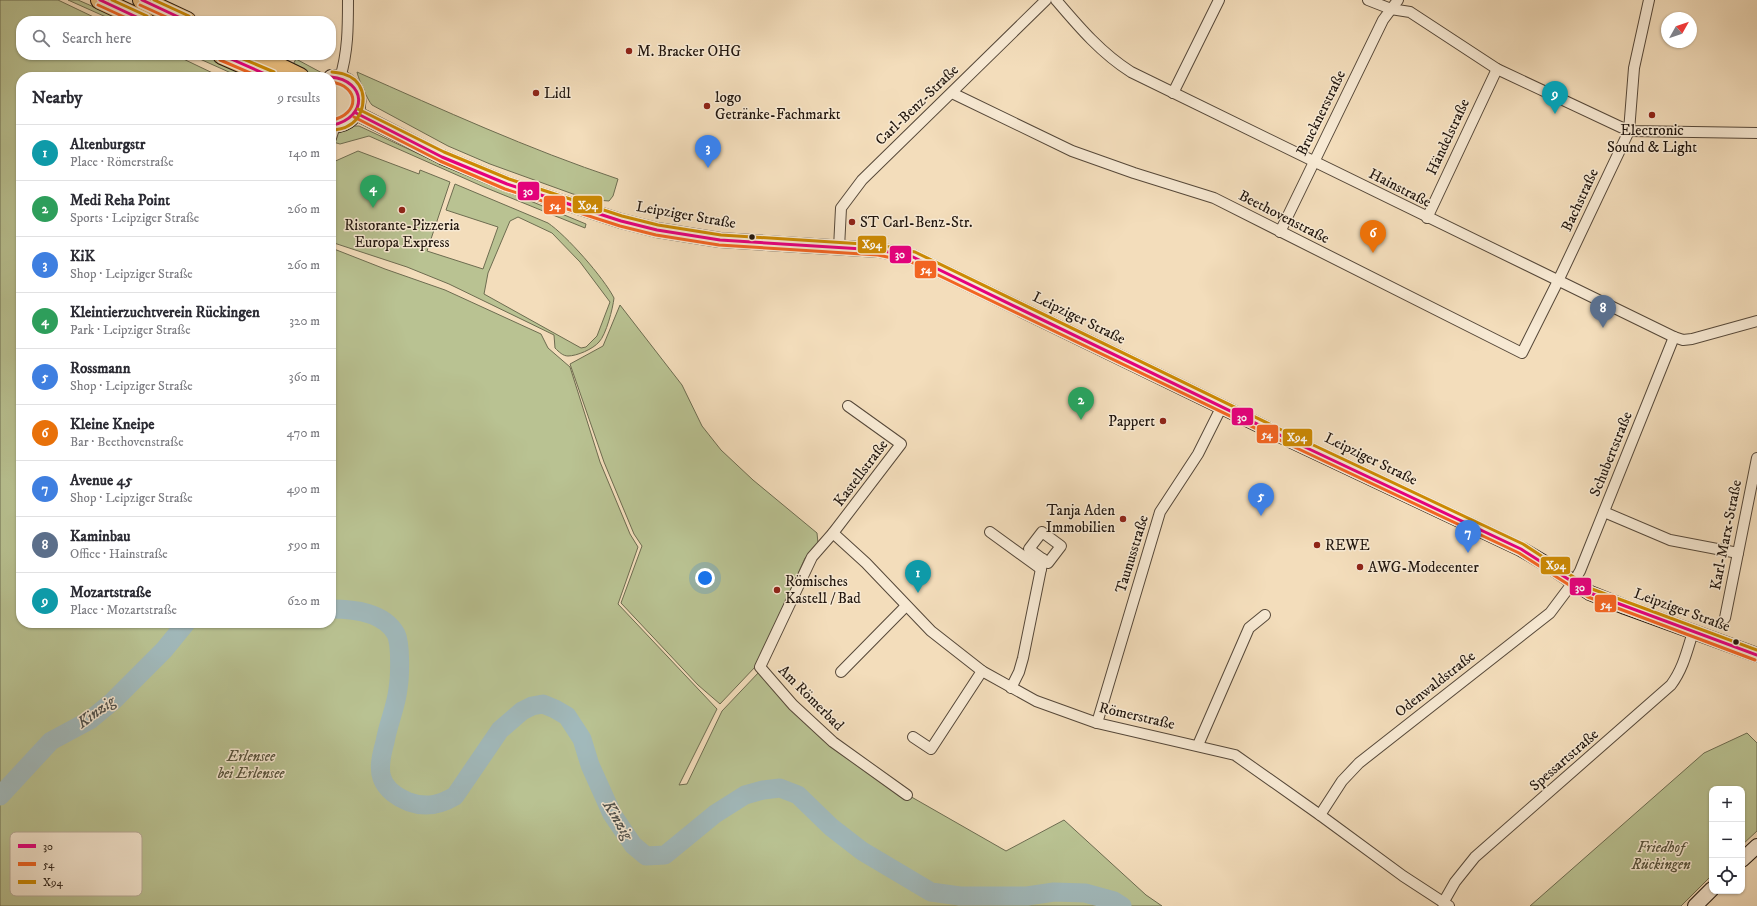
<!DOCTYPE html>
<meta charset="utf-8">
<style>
:root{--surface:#fff;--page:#f2f2f3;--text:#2b2b33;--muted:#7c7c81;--line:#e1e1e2;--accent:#8f2418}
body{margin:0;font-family:"IM FELL DW Pica",serif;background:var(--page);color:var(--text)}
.controls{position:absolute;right:12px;bottom:12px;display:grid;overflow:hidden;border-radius:8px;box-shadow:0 1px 3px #0004}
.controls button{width:36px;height:36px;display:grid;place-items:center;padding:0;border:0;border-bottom:1px solid var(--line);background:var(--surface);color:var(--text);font:20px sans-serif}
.compass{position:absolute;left:1661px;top:12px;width:36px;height:36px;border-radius:50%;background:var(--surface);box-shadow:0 1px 3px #0004;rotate:50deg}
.you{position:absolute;left:705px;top:578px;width:14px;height:14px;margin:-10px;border:3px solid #fff;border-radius:50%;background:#1a73e8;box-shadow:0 0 0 6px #1a73e833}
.badge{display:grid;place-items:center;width:26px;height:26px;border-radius:50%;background:var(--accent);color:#fff;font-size:13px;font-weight:700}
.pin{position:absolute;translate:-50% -33px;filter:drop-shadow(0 1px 2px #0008)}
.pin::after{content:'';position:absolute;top:21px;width:14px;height:12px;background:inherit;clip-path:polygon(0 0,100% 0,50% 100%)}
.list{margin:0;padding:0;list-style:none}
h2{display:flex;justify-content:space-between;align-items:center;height:52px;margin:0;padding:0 16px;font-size:17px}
h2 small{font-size:13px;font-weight:400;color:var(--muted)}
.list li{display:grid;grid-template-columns:26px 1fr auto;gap:12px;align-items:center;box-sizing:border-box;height:56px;padding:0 16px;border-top:1px solid var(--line)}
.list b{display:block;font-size:15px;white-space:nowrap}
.list p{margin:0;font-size:13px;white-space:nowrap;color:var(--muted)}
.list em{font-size:13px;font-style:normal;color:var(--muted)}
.icon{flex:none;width:22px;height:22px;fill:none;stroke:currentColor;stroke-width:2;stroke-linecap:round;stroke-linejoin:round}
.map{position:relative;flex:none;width:1757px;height:906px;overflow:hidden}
.search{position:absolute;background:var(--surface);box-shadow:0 1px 3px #0004;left:16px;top:16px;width:320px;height:44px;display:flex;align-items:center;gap:10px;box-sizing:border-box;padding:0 14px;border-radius:16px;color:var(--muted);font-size:15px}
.panel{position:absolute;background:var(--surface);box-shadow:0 1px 3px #0004;left:16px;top:72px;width:320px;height:556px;border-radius:16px}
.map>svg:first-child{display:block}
.green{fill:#b9c292;stroke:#6d6c50;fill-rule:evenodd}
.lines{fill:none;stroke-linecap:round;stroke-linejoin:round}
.river{stroke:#a1b9bb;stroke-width:19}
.street-casing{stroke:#564839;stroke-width:12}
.secondary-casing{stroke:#21160e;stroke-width:16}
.highway-casing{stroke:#21160e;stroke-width:20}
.street{stroke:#f7e9d3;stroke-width:10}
.secondary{stroke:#f7e9d3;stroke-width:14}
.highway{stroke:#eabe7e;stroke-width:18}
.bus-1-casing{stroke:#f7e9d3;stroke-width:6}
.bus-2-casing{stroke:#f7e9d3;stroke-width:6}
.bus-3-casing{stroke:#f7e9d3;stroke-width:6}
.bus-1{stroke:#e5007d;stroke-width:3}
.bus-2{stroke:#f26522;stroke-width:3}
.bus-3{stroke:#cc8903;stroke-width:3}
.poi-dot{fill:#8f2418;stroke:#f7e9d3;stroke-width:1.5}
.bus-dot{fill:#21160e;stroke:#f7e9d3;stroke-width:1.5}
.labels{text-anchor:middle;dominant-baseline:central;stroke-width:3;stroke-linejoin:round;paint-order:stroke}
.poi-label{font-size:15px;fill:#21160e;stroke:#f7e9d3;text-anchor:start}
.street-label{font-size:15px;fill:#21160e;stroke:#f7e9d3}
.park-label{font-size:15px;font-style:italic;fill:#56523c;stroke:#f7e9d3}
.water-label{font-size:16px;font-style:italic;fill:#4e4f4b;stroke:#f7e9d3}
.key{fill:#f7e9d3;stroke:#b7aa98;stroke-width:1}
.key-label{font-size:11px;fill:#21160e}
.line-badge{stroke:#f7e9d3;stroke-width:1.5}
.badge-label{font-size:11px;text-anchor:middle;font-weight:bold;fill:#fff}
</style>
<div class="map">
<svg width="1757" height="906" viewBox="0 0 1757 906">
<rect width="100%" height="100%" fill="#f3ddbb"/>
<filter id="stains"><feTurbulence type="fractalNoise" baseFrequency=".005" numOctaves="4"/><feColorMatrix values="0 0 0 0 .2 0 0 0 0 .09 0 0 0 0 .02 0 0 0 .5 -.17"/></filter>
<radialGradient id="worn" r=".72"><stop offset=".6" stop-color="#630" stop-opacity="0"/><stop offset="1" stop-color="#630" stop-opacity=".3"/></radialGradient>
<!-- green -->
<g class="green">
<polygon points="0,0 58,0 102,21 21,21 21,55 175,55 221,77 21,77 21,623 331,623 331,251 334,249 385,269 445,290 541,334 548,348 570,367 600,462 630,534 638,547 618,604 717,709 679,785 687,784 722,711 760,671 866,771 1006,851 1064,820 1146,895 1162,906 0,906"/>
<polygon points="68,0 78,0 126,21 115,21"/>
<polygon points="191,55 203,55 253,77 240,77"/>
<polygon points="296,59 324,74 320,77 308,77 291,68"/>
<path d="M357,72C443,110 528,149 618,179L613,196L609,201L596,200L573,194L490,164L448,146L372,105C368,101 358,78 357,72Z"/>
<path d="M352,126H359L436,162L586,224L585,228L484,187L369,136L340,144L333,142C336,132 343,130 352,126Z"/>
<path d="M358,151L419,174L420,170L450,182L427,251L483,269L498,227L446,210L455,184L548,223C566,235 604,278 614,298C613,308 606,335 599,342C593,349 577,356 568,356C563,356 559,352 555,348L554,335L449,284L407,267L331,242V163ZM518,217L552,233L580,262L610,302L597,336L586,347L581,348L484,294L488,273L510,221Z"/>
<polygon points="620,305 682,385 702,426 721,450 753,480 817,533 818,543 805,558 756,666 720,704 698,685 621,603 642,546 634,534 604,462 570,364 603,346"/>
<polygon points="1747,733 1757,743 1757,831 1742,845 1742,789 1712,789 1712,875 1681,906 1530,906 1704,753"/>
</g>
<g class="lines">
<!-- river -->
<g class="river">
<path d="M331,609C354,609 384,612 396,634C401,644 400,677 398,689C396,707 388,724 385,742C382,753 378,767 382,778C386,790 399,798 409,802C426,808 440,805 455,796L500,730L522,711L532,706L543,704L555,709L567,716L582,739L590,765L612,814L633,845L646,856L665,855L715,814L745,795L763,790L780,788L798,795L831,827L862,851L931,892L960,896H1027L1054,892L1085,893L1114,901L1122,906"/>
<polyline points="0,796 51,741 90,720 113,701 164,650 186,623"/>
</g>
<!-- street casing -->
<g class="street-casing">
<g id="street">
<path d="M1056,0C1079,27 1101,53 1131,72L1674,337L1683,340L1692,339L1757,321"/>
<polyline points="1368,0 1391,9 1410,12 1497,69 1629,131 1757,133"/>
<path d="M340,78C348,52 348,27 348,0"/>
<polyline points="952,93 1072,151 1134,173 1214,198 1522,353 1558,281 1629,131 1634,68 1649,0"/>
<polyline points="1173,93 1219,0"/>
<polyline points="331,138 335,125"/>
<polyline points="1427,218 1497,69"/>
<polyline points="1280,232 1383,20 1398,0"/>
<polyline points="839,248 841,208 862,180 1046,0"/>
<polyline points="848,406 901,444 833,533 812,557 760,667 793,705 833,742 907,795"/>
<polyline points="1604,512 1670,540 1738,553"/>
<polyline points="990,532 1041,569"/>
<polygon points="1042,532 1061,546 1048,563 1029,549"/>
<polyline points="833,533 866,563 931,631 982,671 1036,701 1097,723 1235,755 1320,815 1403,876 1449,906"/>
<polyline points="1725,618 1757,458"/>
<polyline points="841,672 906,606"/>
<polyline points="1011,688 1019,672 1023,658 1043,559"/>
<polyline points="1097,723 1160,512 1198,454 1222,406"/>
<polyline points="913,737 931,749 982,671"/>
<polyline points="1198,745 1249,628 1265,615"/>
<polyline points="1320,815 1342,781 1359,763 1550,613 1574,581 1580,571 1674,337"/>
<path d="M1443,903L1455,882L1475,857L1671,685C1683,669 1687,651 1693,632"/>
</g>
</g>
<!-- secondary casing -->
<g class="secondary-casing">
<g id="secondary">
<path d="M331,77C368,75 367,128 331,125"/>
<polyline points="356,113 442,157 507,184 621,221 657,230 720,240 879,250 913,257 1290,440 1521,549 1548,565 1590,593 1625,607 1757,655"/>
<polyline points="1742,860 1757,846"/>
<polyline points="1695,906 1712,889"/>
</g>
</g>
<!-- highway casing -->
<g class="highway-casing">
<g id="highway">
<polyline points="100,0 145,21"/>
<polyline points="142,0 187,21"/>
<polyline points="222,55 272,77"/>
<polyline points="255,55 300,77"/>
</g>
</g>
<!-- street -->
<use href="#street" class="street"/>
<!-- secondary -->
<use href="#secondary" class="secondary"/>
<!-- highway -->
<use href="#highway" class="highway"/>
<!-- bus-1 casing -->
<g class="bus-1-casing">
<g id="bus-1">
<polyline points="100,0 145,21"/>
<polyline points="142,0 187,21"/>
<polyline points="222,55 272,77"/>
<path d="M331,77C367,81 368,117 333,125"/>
<polyline points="356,113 442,157 507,184 621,221 657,230 720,240 879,250 913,257 1290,440 1521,549 1590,593 1757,655"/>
</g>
</g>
<!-- bus-2 casing -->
<g class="bus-2-casing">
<g id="bus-2">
<polyline points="98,5 133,21"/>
<polyline points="140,5 175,21"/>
<polyline points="220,60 260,77"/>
<path d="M331,82C360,86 360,114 332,120"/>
<polyline points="354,117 440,161 505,189 620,226 656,235 719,245 878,255 911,262 1288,444 1519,553 1588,597 1755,660"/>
</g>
</g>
<!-- bus-3 casing -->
<g class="bus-3-casing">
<g id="bus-3">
<polyline points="112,0 147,16"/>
<polyline points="154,0 189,16"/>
<polyline points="234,55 274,72"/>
<path d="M332,72C340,73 348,74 355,80C369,94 364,119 346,127C343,129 338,129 334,130"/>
<polyline points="358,109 444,152 509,179 622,216 658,225 721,235 879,245 915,252 1292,435 1523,544 1592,589 1757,650"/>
</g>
</g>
<!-- bus-1 -->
<use href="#bus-1" class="bus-1"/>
<!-- bus-2 -->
<use href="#bus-2" class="bus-2"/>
<!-- bus-3 -->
<use href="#bus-3" class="bus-3"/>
</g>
<!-- markers -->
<g class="poi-dot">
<circle cx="629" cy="51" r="4"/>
<circle cx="536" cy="93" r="4"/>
<circle cx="707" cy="106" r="4"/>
<circle cx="1652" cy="115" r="4"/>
<circle cx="402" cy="210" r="4"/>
<circle cx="852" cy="222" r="4"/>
<circle cx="1163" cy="421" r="4"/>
<circle cx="1123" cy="519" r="4"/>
<circle cx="1317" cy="545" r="4"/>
<circle cx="1360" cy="567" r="4"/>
<circle cx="777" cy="590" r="4"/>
</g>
<g class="bus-dot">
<circle cx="752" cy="237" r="3.5"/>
<circle cx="1736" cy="642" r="3.5"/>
</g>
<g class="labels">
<!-- poi labels -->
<g class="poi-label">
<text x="637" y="51">M. Bracker OHG</text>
<text x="544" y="93">Lidl</text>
<text x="715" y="97">logo<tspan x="715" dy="17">Getränke-Fachmarkt</tspan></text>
<text x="1652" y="130" text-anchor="middle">Electronic<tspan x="1652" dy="17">Sound &amp; Light</tspan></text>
<text x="860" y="222">ST Carl-Benz-Str.</text>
<text x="402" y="225" text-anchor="middle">Ristorante-Pizzeria<tspan x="402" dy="17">Europa Express</tspan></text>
<text x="1155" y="421" text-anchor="end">Pappert</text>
<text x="1115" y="510" text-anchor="end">Tanja Aden<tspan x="1115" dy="17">Immobilien</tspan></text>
<text x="1325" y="545">REWE</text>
<text x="1368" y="567">AWG-Modecenter</text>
<text x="785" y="581">Römisches<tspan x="785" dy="17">Kastell / Bad</tspan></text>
</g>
<!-- street labels -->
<g class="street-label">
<text transform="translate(917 105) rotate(-44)">Carl-Benz-Straße</text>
<text transform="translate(1321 113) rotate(-64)">Brucknerstraße</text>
<text transform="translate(1448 137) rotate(-65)">Händelstraße</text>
<text transform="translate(1400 188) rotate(27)">Hainstraße</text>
<text transform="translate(1580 200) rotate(-65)">Bachstraße</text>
<text transform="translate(686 215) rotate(10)">Leipziger Straße</text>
<text transform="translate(1284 217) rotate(27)">Beethovenstraße</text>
<text transform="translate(1079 318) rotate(26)">Leipziger Straße</text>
<text transform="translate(1611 454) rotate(-68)">Schubertstraße</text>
<text transform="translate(1371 459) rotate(26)">Leipziger Straße</text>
<text transform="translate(861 473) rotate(-53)">Kastellstraße</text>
<text transform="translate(1726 535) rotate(-79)">Karl-Marx-Straße</text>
<text transform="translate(1132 554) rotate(-73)">Taunusstraße</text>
<text transform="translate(1682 610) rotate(20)">Leipziger Straße</text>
<text transform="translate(1435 684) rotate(-38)">Odenwaldstraße</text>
<text transform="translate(811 698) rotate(45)">Am Römerbad</text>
<text transform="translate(1137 716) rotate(13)">Römerstraße</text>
<text transform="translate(1564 760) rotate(-41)">Spessartstraße</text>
</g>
<!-- park labels -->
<g class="park-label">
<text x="251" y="756">Erlensee<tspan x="251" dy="17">bei Erlensee</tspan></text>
<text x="1661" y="847">Friedhof<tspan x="1661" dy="17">Rückingen</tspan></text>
</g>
<!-- water labels -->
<g class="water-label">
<text transform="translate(96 712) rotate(-36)">Kinzig</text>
<text transform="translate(618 820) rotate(59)">Kinzig</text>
</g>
</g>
<!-- legend -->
<rect x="10" y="832" width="132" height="64" rx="6" class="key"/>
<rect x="18" y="844" width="18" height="4" fill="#e5007d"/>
<rect x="18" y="862" width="18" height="4" fill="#f26522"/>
<rect x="18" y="880" width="18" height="4" fill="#cc8903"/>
<g class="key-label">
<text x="43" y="850">30</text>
<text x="43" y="868">54</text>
<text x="43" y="886">X94</text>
</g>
<g class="line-badge">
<rect x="517" y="181" width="23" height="20" rx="4" fill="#e5007d"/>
<rect x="572" y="195" width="31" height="19" rx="4" fill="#cc8903"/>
<rect x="543" y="195" width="23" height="20" rx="4" fill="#f26522"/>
<rect x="857" y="235" width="30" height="19" rx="4" fill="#cc8903"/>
<rect x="889" y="245" width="23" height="19" rx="4" fill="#e5007d"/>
<rect x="914" y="260" width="23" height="19" rx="4" fill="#f26522"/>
<rect x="1231" y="407" width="23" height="19" rx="4" fill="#e5007d"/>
<rect x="1256" y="424" width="23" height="20" rx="4" fill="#f26522"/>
<rect x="1282" y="428" width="31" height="19" rx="4" fill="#cc8903"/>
<rect x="1540" y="556" width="31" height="19" rx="4" fill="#cc8903"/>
<rect x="1569" y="577" width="23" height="19" rx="4" fill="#e5007d"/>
<rect x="1594" y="594" width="23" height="19" rx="4" fill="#f26522"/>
</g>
<g class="badge-label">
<text x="528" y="195">30</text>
<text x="588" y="209">X94</text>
<text x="555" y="209">54</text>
<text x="872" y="248">X94</text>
<text x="900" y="258">30</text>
<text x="926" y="273">54</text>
<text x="1242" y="421">30</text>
<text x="1267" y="438">54</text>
<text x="1297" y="441">X94</text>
<text x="1556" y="569">X94</text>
<text x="1580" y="591">30</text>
<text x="1606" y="608">54</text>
</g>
<rect width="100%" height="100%" filter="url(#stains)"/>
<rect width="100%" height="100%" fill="url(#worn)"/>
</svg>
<div class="controls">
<button>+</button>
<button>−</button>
<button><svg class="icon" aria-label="locate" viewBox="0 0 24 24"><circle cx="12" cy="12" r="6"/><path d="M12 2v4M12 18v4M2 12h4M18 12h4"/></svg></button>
</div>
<svg class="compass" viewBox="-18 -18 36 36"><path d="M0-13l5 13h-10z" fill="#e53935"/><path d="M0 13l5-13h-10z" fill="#7c7c81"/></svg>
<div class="you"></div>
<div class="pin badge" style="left:918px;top:593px;background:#0f9aa8">1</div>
<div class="pin badge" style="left:1081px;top:420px;background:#2e9e5b">2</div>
<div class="pin badge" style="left:708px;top:168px;background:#3f7fe0">3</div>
<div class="pin badge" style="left:373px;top:208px;background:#2e9e5b">4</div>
<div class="pin badge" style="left:1261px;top:516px;background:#3f7fe0">5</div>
<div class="pin badge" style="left:1373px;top:253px;background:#e8710a">6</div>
<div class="pin badge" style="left:1468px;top:553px;background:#3f7fe0">7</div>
<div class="pin badge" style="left:1603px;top:328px;background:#5c6f8a">8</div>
<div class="pin badge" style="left:1555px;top:114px;background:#0f9aa8">9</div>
<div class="search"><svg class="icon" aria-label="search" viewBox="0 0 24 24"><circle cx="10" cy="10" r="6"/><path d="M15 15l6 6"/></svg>Search here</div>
<section class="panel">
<h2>Nearby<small>9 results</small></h2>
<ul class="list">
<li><span class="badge" style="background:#0f9aa8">1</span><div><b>Altenburgstr</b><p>Place · Römerstraße</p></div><em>140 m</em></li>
<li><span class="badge" style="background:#2e9e5b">2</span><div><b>Medi Reha Point</b><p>Sports · Leipziger Straße</p></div><em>260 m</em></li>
<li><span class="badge" style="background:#3f7fe0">3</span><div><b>KiK</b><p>Shop · Leipziger Straße</p></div><em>260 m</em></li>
<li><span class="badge" style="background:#2e9e5b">4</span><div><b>Kleintierzuchtverein Rückingen</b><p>Park · Leipziger Straße</p></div><em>320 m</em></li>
<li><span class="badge" style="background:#3f7fe0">5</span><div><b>Rossmann</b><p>Shop · Leipziger Straße</p></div><em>360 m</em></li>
<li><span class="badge" style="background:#e8710a">6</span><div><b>Kleine Kneipe</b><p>Bar · Beethovenstraße</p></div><em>470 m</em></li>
<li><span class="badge" style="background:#3f7fe0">7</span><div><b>Avenue 45</b><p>Shop · Leipziger Straße</p></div><em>490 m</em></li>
<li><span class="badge" style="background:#5c6f8a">8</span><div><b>Kaminbau</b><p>Office · Hainstraße</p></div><em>590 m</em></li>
<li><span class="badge" style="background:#0f9aa8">9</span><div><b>Mozartstraße</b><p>Place · Mozartstraße</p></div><em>620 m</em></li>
</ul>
</section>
</div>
